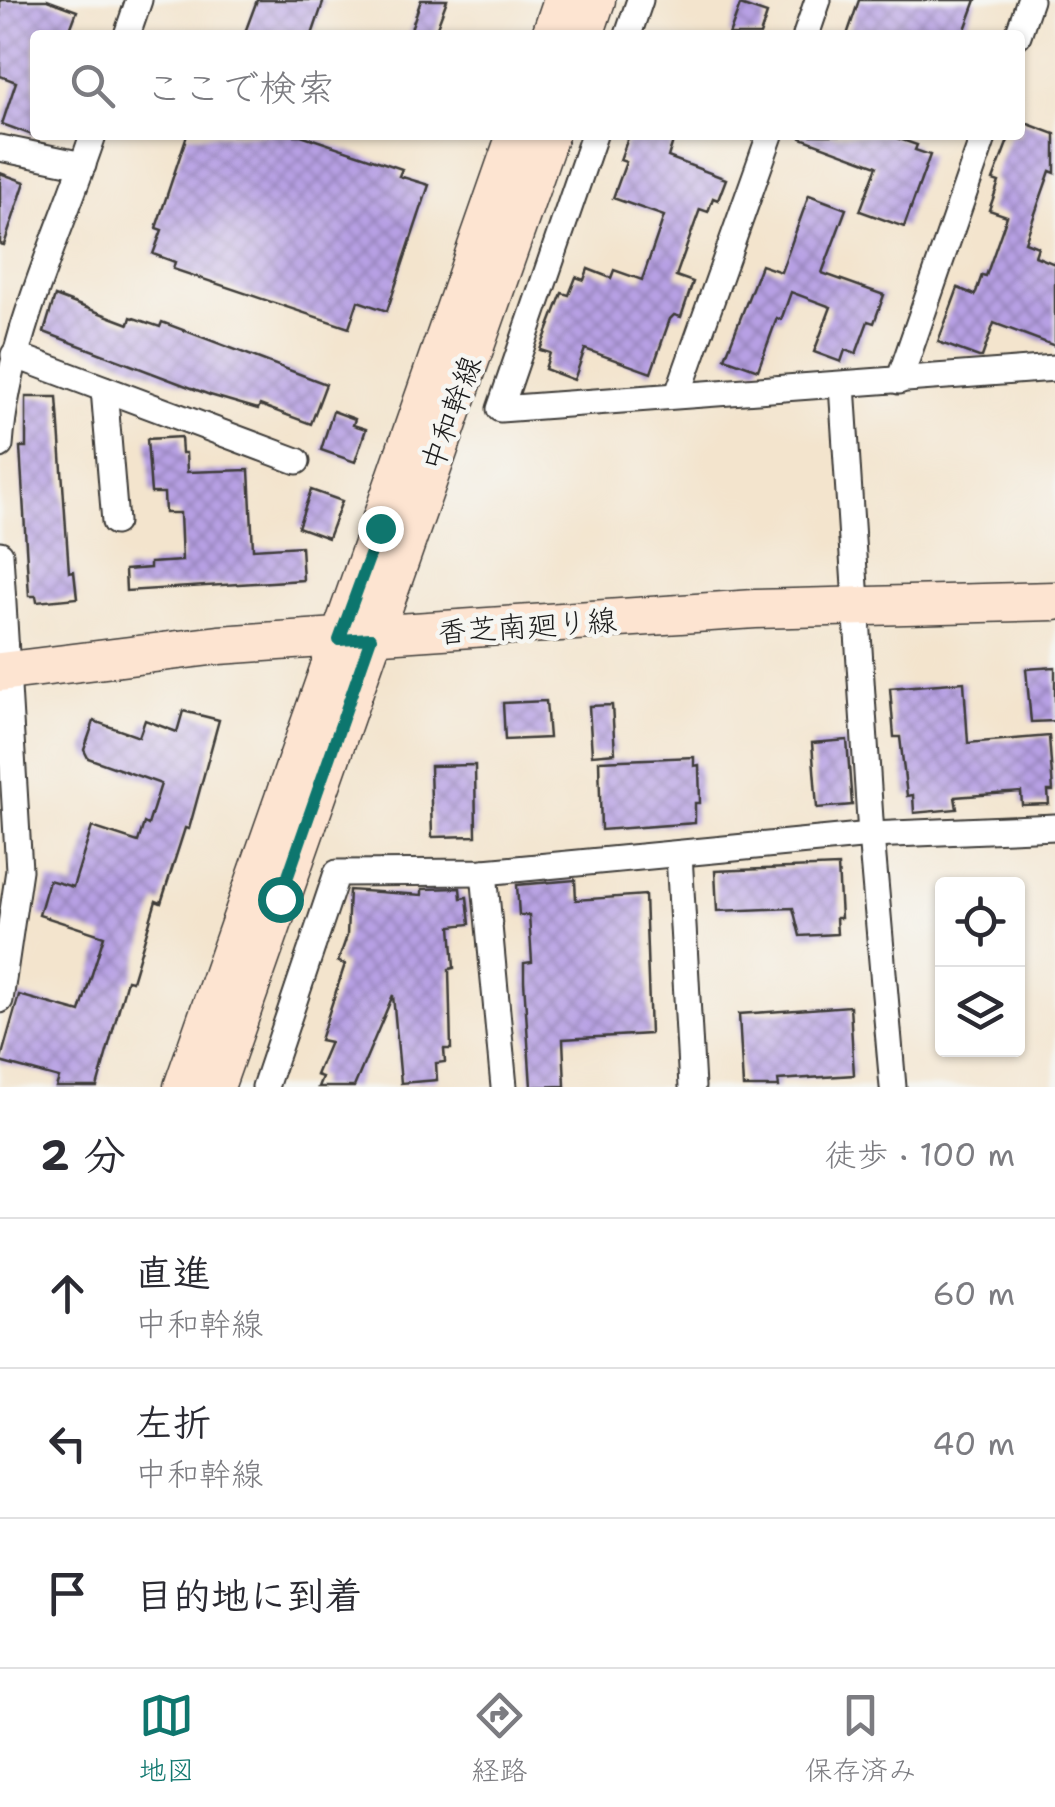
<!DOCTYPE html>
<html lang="ja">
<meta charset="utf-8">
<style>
:root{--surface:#fff;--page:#f2f2f3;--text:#2b2b33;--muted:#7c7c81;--line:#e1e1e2;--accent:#0f766e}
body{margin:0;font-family:"Shantell Sans","Klee One",sans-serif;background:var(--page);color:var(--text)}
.controls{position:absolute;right:30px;bottom:30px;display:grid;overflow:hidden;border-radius:10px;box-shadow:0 2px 8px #0004}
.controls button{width:90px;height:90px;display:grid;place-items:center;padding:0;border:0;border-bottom:2px solid var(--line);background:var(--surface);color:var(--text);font:50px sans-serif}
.stop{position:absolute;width:30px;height:30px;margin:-22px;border:8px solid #0f766e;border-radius:50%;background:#fff}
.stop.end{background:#0f766e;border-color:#fff;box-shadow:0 2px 10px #0008}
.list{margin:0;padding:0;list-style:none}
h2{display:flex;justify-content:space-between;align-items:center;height:130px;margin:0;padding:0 40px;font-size:42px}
h2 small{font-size:32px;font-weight:400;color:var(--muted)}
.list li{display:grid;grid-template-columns:65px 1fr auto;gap:30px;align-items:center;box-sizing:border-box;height:150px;padding:0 40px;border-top:2px solid var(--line)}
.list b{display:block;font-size:38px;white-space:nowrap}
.list p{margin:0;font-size:32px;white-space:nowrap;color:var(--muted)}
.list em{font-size:32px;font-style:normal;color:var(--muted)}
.icon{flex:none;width:55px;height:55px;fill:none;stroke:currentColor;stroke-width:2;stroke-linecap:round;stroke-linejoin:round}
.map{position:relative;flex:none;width:1055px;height:1087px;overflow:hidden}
.search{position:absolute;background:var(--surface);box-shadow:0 2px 8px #0004;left:30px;right:30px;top:30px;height:110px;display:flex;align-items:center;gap:25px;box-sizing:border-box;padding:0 35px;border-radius:10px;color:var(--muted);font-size:38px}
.sheet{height:580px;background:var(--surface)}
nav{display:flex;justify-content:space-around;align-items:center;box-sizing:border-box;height:140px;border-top:2px solid var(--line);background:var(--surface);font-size:28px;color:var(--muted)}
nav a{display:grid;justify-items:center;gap:5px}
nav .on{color:var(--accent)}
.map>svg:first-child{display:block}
.building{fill:url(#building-cross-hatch)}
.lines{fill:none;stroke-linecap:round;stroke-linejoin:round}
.street-casing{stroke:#3c3a37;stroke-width:29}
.secondary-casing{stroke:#3c3a37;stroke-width:41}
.street{stroke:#fff;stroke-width:25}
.secondary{stroke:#fde4d1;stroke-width:38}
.route{stroke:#0f766e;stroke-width:12}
.labels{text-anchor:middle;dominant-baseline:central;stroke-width:9;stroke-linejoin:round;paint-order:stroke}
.street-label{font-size:30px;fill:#1c1c1c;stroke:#f6f6f2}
</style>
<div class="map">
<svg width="1055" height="1087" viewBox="0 0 1055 1087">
<defs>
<pattern id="building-cross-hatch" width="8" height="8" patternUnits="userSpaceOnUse" patternTransform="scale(2.5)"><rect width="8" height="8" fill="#b7a0e4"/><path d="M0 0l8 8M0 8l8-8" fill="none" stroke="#9482b8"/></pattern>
</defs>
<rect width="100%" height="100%" fill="#f6f6f2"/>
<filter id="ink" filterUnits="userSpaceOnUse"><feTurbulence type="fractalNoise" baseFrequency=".01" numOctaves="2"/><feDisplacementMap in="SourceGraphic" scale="20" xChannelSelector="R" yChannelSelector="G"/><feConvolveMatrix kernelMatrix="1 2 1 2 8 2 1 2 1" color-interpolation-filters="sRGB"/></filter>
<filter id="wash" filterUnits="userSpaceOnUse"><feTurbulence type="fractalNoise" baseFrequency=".0048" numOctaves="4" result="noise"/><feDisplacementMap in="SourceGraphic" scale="40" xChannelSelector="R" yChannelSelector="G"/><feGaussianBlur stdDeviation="2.25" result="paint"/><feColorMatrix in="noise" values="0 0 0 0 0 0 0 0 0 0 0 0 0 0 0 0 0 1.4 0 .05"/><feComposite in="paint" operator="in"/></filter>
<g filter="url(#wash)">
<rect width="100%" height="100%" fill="#f3e4cd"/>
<g id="blocks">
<!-- building -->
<g class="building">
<polygon points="0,0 47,0 77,11 68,35 35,35 35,136 2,124 16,82 0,76"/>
<polygon points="257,0 324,0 312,35 244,35"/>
<polygon points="421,0 447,0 434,35 409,35"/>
<polygon points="859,0 976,0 963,35 847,35"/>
<polygon points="740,5 767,14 760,35 729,35"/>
<polygon points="1020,121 1055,134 1055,173 1050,171 1025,242 1038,247 1035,256 1055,264 1055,346 994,323 982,357 979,357 938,342 958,288 975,295 982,275 986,276 1007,216 989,210 999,182 993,180 1010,135 1020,135"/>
<polygon points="187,135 301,135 402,169 399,176 429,185 387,311 358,301 349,328 173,269 175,262 153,254 162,230 156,228"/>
<polygon points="629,135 675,135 668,157 726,179 718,200 713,198 708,212 700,209 676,276 693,282 681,317 674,315 670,319 651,373 585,349 574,380 545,369 550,353 540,350 562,293 569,295 576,277 584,280 588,269 611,278 614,270 642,280 664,216 613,198 626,162 620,160"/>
<polygon points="801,135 888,135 917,145 915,150 930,155 904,227 860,211 877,166 801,138"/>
<polygon points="0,173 25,182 4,245 0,244"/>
<polygon points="809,195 846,209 822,273 884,295 874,323 868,321 856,354 845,350 841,362 814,352 831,307 791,292 781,320 777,318 758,370 725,358 761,265 781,272"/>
<polygon points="55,296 129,324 131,317 160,327 162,322 326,384 311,424 260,405 258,409 210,395 44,332"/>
<polygon points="26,397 57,397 69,572 74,571 77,598 37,602 36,596 29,596 20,447 26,447"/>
<polygon points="333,411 355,419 353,425 366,429 355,462 321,450"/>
<polygon points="181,437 182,453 186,453 187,472 249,470 253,549 301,546 303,580 126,591 125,570 150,568 150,563 182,561 180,513 165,513 164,493 151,493 147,439"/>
<polygon points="311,490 342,501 328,538 298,527"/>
<polygon points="1055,667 1055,721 1031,722 1026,669"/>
<polygon points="964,682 968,743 1049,736 1053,791 1048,791 1049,804 1022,805 1021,792 955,797 957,809 914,813 913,795 907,796 900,737 894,737 890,688"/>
<polygon points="546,701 549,738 505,740 503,703"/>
<polygon points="612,705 615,753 592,755 589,706"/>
<polygon points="183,711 219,720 189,829 185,828 161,903 156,901 132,981 127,980 97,1087 56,1087 59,1078 0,1062 19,995 80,1012 104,936 39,915 49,880 73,887 92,827 138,842 144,823 148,825 161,784 88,758 84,750 94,721 139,737 145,720 177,732"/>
<polygon points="847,740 852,805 817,808 812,743"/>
<polygon points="694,757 694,766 699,765 700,803 695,803 695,823 601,830 599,761"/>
<polygon points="475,765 476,836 432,837 430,766"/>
<polygon points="838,866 841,918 836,918 837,934 800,936 793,908 717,911 715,871"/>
<polygon points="575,880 576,900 645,895 650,1034 563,1039 565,1086 531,1087 524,981 524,963 532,962 529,915 519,915 517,885"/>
<polygon points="460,888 461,898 467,897 470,924 451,926 454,968 449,969 451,1049 444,1049 445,1062 436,1063 437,1080 401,1083 393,995 354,1087 318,1087 322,1077 316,1075 330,1042 320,1040 345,964 338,962 347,936 349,890 422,895 422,889"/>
<polygon points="850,1006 854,1075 778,1080 779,1087 743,1087 739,1014"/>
</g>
</g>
</g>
<g filter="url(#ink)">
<use href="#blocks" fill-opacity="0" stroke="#3c3a37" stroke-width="2.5"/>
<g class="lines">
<!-- street casing -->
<g class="street-casing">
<g id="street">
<polyline points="127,35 139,0"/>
<polyline points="628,35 640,0"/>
<polyline points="806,35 818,0"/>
<polyline points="1018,35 1030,0"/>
<polyline points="594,135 500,409 1055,368"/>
<polyline points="0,148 83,165"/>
<polyline points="14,355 297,461"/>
<polyline points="899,381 984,135"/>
<polyline points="842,385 871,835 893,1087"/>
<polyline points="104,389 115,522"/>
<polyline points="678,394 770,135"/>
<path d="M0,445C8,337 59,237 93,135"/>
<polyline points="0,554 19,870 0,1000"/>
<polyline points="679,854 692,1087"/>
<polyline points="484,872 504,1087"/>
<polyline points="265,1087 337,873 484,872 871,835 1055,827"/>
</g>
</g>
<!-- secondary casing -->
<g class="secondary-casing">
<g id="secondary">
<polyline points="551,35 563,0"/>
<polyline points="584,35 596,0"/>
<polyline points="0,672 219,645 755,609 1055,601"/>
<polyline points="183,1087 516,135"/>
<polyline points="215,1087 549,135"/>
</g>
</g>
<!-- street -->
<use href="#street" class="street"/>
<!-- secondary -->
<use href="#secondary" class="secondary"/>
</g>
</g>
<g class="lines" filter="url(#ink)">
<!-- route -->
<polyline class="route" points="280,899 371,638 339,640 380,528"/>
</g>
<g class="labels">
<!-- street labels -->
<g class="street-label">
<text transform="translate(451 413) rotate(-70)">中和幹線</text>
<text transform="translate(527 626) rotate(-4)">香芝南廻り線</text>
</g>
</g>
</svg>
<div class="controls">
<button><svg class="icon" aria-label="locate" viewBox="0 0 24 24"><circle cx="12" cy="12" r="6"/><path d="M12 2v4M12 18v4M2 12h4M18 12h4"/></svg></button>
<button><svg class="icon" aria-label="layers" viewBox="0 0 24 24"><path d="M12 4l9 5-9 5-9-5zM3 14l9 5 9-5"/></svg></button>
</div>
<div class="stop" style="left:280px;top:899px"></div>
<div class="stop end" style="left:380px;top:528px"></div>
<div class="search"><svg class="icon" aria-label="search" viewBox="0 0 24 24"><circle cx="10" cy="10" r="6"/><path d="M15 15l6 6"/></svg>ここで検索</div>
</div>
<section class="sheet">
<h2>2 分<small>徒歩 · 100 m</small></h2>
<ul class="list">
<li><svg class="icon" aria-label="ahead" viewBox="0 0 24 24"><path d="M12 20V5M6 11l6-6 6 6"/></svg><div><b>直進</b><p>中和幹線</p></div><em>60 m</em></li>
<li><svg class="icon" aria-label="left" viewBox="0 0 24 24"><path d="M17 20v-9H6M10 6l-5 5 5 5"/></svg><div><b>左折</b><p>中和幹線</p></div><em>40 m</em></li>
<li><svg class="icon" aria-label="arrive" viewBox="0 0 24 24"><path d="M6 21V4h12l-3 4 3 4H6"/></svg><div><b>目的地に到着</b></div></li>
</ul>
</section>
<nav>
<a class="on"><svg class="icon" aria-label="map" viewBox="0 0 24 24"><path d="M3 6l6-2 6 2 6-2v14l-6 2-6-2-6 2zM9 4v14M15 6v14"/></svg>地図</a>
<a><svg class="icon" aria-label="directions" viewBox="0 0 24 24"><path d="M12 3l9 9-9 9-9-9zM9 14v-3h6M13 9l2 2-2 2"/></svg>経路</a>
<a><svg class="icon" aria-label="saved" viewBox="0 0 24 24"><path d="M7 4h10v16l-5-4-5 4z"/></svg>保存済み</a>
</nav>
